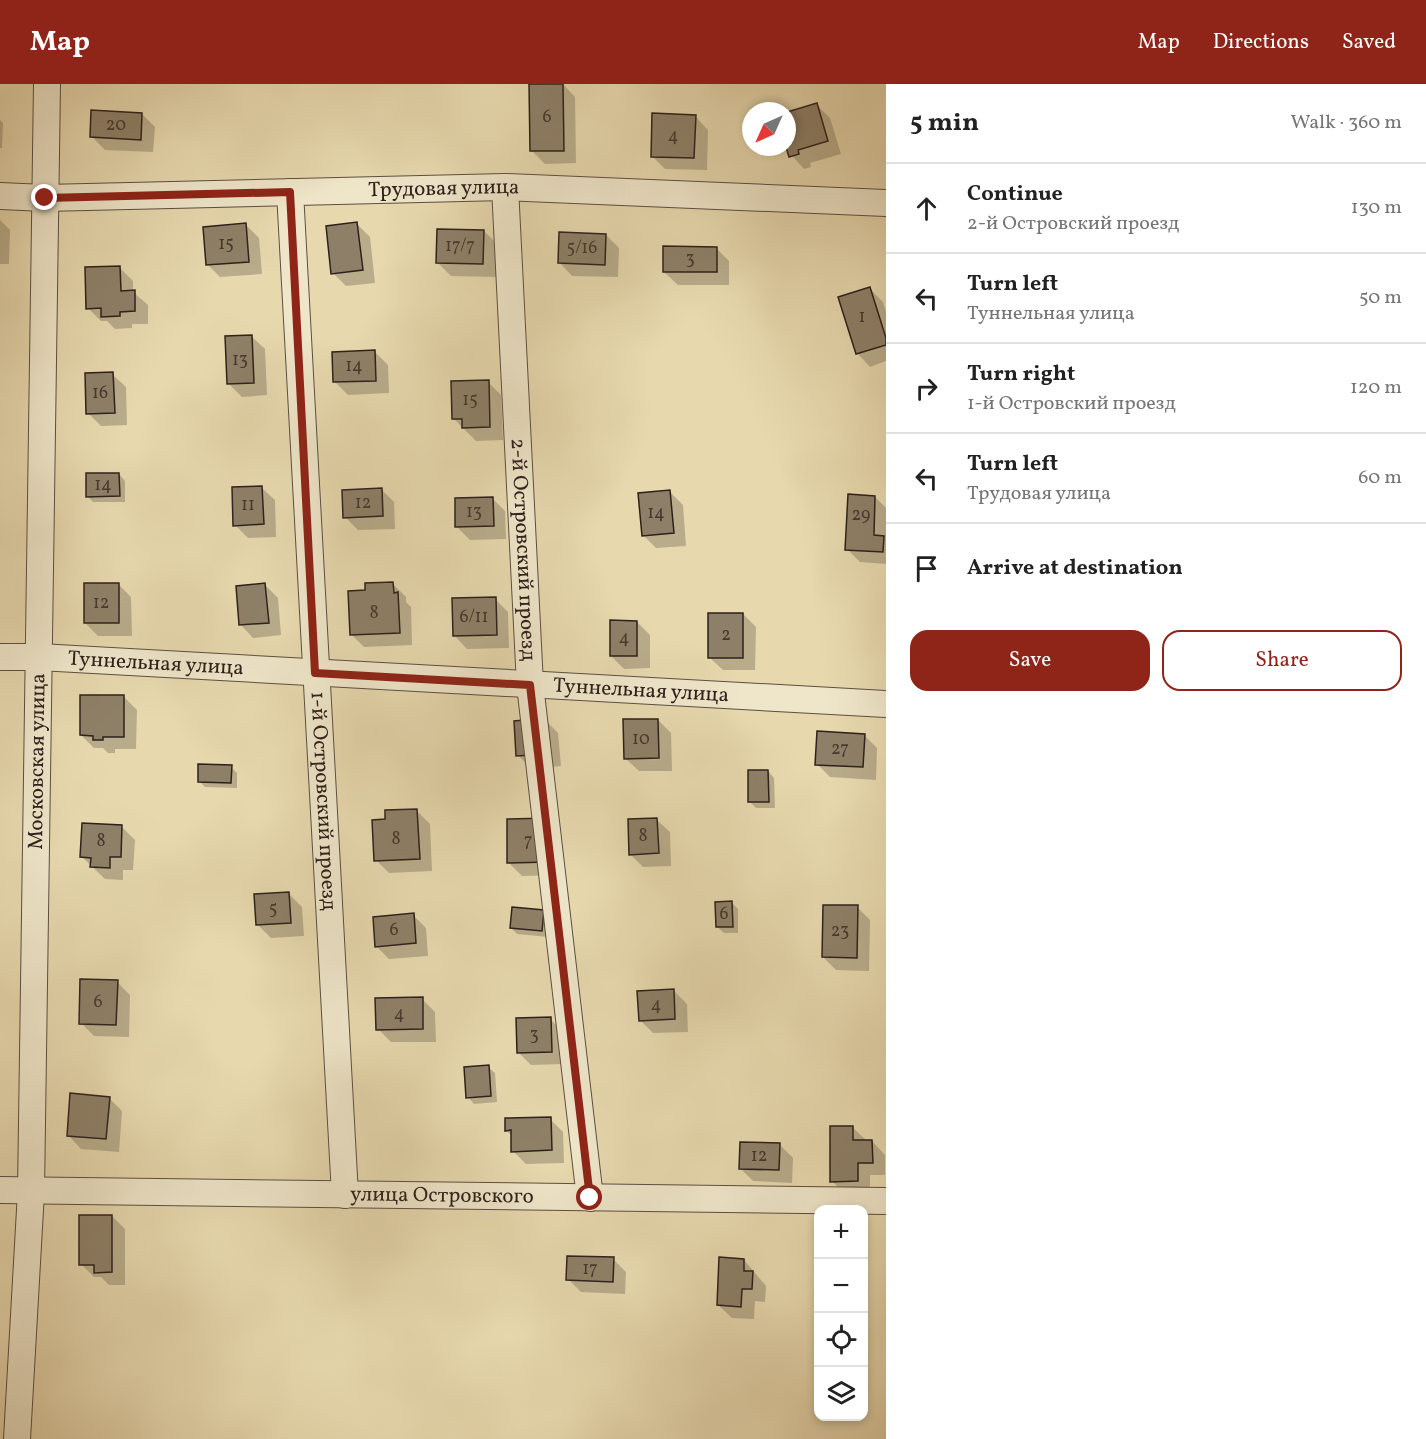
<!DOCTYPE html>
<meta charset="utf-8">
<style>
:root{--surface:#fff;--page:#f2f2f2;--text:#222;--muted:#767676;--line:#e0e0e0;--accent:#8f2418}
body{margin:0;font-family:Vollkorn,serif;background:var(--page);color:var(--text)}
.controls{position:absolute;right:18px;bottom:18px;display:grid;overflow:hidden;border-radius:12px;box-shadow:0 3px 9px #0003}
.controls button{width:54px;height:54px;display:grid;place-items:center;padding:0;border:0;border-bottom:2px solid var(--line);background:var(--surface);color:var(--text);font:30px sans-serif}
.compass{position:absolute;left:742px;top:18px;width:54px;height:54px;border-radius:50%;background:var(--surface);box-shadow:0 3px 9px #0003;rotate:225deg}
.stop{position:absolute;width:18px;height:18px;margin:-14px;border:4px solid #8f2418;border-radius:50%;background:#fff}
.stop.end{background:#8f2418;border-color:#fff;box-shadow:0 2px 6px #0008}
.list{margin:0;padding:0;list-style:none}
h2{display:flex;justify-content:space-between;align-items:center;height:78px;margin:0;padding:0 24px;font-size:26px}
h2 small{font-size:20px;font-weight:400;color:var(--muted)}
.list li{display:grid;grid-template-columns:39px 1fr auto;gap:18px;align-items:center;box-sizing:border-box;height:90px;padding:0 24px;border-top:2px solid var(--line)}
.list b{display:block;font-size:22px;white-space:nowrap}
.list p{margin:0;font-size:20px;white-space:nowrap;color:var(--muted)}
.list em{font-size:20px;font-style:normal;color:var(--muted)}
.actions{display:flex;gap:12px;padding:18px 24px}
.actions a{flex:1;padding:14px 0;border:2px solid var(--accent);border-radius:18px;text-align:center;font-size:21px;color:var(--accent)}
.actions .main{background:var(--accent);color:#fff}
.icon{flex:none;width:33px;height:33px;fill:none;stroke:currentColor;stroke-width:2;stroke-linecap:round;stroke-linejoin:round}
.map{position:relative;flex:none;width:886px;height:1355px;overflow:hidden}
header{display:flex;align-items:center;gap:36px;box-sizing:border-box;height:84px;padding:0 30px;background:var(--accent);color:#fff}
header strong{font-size:28px}
nav{display:flex;gap:33px;margin-inline-start:auto;font-size:21px}
main{display:flex}
aside{flex:1;background:var(--surface)}
.map>svg:first-child{display:block}
.shadow{fill:#0003}
.building{fill:#8e8068;stroke:#2e211c;stroke-width:1.5}
.lines{fill:none;stroke-linecap:round;stroke-linejoin:round}
.street-casing{stroke:#5c4f40;stroke-width:28}
.street{stroke:#efe6ca;stroke-width:26}
.route{stroke:#8f2418;stroke-width:8}
.labels{text-anchor:middle;dominant-baseline:central;stroke-width:5;stroke-linejoin:round;paint-order:stroke}
.number-label{font-size:18px;fill:#46392f}
.street-label{font-size:21px;fill:#2e211c;stroke:#efe6ca}
</style>
<header>
<strong>Map</strong>
<nav><a>Map</a><a>Directions</a><a>Saved</a></nav>
</header>
<main>
<div class="map">
<svg width="886" height="1355" viewBox="0 0 886 1355">
<rect width="100%" height="100%" fill="#e7d8ae"/>
<filter id="stains"><feTurbulence type="fractalNoise" baseFrequency=".00333" numOctaves="4"/><feColorMatrix values="0 0 0 0 .2 0 0 0 0 .09 0 0 0 0 .02 0 0 0 .5 -.17"/></filter>
<radialGradient id="worn" r=".72"><stop offset=".6" stop-color="#630" stop-opacity="0"/><stop offset="1" stop-color="#630" stop-opacity=".3"/></radialGradient>
<!-- shadow -->
<g class="shadow">
<polygon points="563,0 575,13 576,79 545,80 532,67"/>
<polygon points="817,21 830,34 841,70 810,79 811,83 804,85 784,63 787,63"/>
<polygon points="142,30 155,43 153,68 105,66 92,53"/>
<polygon points="695,32 708,46 707,86 665,85 652,72"/>
<polygon points="0,36 3,39 2,64 0,64"/>
<polygon points="0,136 10,146 9,180 0,180"/>
<polygon points="357,140 370,153 375,199 346,202 333,189"/>
<polygon points="246,141 259,154 262,190 220,193 207,180"/>
<polygon points="484,147 497,160 496,193 451,192 438,179"/>
<polygon points="606,151 619,164 618,193 572,192 559,178"/>
<polygon points="716,164 729,177 729,201 678,201 664,188"/>
<polygon points="120,184 133,197 133,208 148,221 148,240 132,240 132,244 115,245 107,237 101,237 88,224"/>
<polygon points="870,205 883,218 886,228 886,277 870,283 857,269"/>
<polygon points="251,252 265,265 267,311 242,313 229,300"/>
<polygon points="375,268 388,281 389,309 348,311 335,298"/>
<polygon points="112,290 126,303 127,341 101,342 88,329"/>
<polygon points="488,298 501,311 503,356 476,357 453,334"/>
<polygon points="119,390 125,397 125,418 93,418 87,412"/>
<polygon points="261,403 275,416 276,453 248,454 235,441"/>
<polygon points="381,405 394,418 395,445 358,446 345,433"/>
<polygon points="670,408 683,421 686,462 656,464 643,451"/>
<polygon points="875,413 886,424 886,480 860,478 847,465"/>
<polygon points="492,414 505,427 506,455 470,456 457,443"/>
<polygon points="118,500 131,513 132,552 98,552 85,539"/>
<polygon points="393,500 406,513 406,518 411,523 412,561 364,563 351,550"/>
<polygon points="265,501 278,514 281,551 253,554 240,540"/>
<polygon points="495,515 508,528 509,564 467,565 454,551"/>
<polygon points="743,530 756,543 755,586 723,586 709,573"/>
<polygon points="637,538 650,551 650,584 624,585 611,572"/>
<polygon points="124,613 137,626 136,665 115,665 115,669 108,669 103,664 94,664 81,651"/>
<polygon points="545,636 558,649 561,682 531,685 518,671"/>
<polygon points="658,636 671,649 672,687 639,687 625,674"/>
<polygon points="864,651 877,664 876,696 830,693 817,680"/>
<polygon points="231,683 237,689 237,704 205,703 199,697"/>
<polygon points="768,687 774,694 775,724 756,724 750,718"/>
<polygon points="417,727 430,740 432,787 389,789 376,776 387,737"/>
<polygon points="656,735 670,748 671,782 643,783 630,770"/>
<polygon points="548,736 561,749 562,791 522,792 509,779"/>
<polygon points="121,742 135,756 133,786 123,786 123,796 105,795 82,773"/>
<polygon points="289,810 302,823 304,852 271,854 258,841"/>
<polygon points="732,819 738,825 738,849 724,849 717,843"/>
<polygon points="857,823 870,836 869,887 836,886 823,873"/>
<polygon points="544,827 550,834 548,853 517,850 511,844"/>
<polygon points="413,831 426,844 428,872 389,875 376,862"/>
<polygon points="117,898 130,911 129,953 94,952 81,939"/>
<polygon points="674,907 687,920 688,948 653,949 640,936"/>
<polygon points="422,915 435,928 436,958 391,958 378,945"/>
<polygon points="550,935 563,948 564,980 531,981 518,968"/>
<polygon points="488,983 495,989 497,1018 474,1020 468,1013"/>
<polygon points="109,1014 122,1027 119,1068 81,1065 68,1051"/>
<polygon points="550,1035 563,1048 564,1079 526,1080 513,1067 512,1052 506,1046"/>
<polygon points="852,1043 866,1056 872,1057 885,1071 885,1091 870,1091 870,1109 845,1110 832,1097"/>
<polygon points="780,1061 793,1074 792,1099 753,1097 740,1084"/>
<polygon points="112,1132 125,1145 125,1201 109,1201 101,1193 94,1193 81,1180"/>
<polygon points="864,1168 865,1169 864,1209"/>
<polygon points="613,1175 626,1188 625,1210 581,1208 568,1195"/>
<polygon points="744,1176 766,1202 765,1218 755,1217 754,1235 732,1234 718,1221"/>
</g>
<!-- building -->
<g class="building">
<polygon points="529,0 563,0 564,67 530,67"/>
<polygon points="817,19 828,57 798,66 799,70 789,73 786,63 787,28"/>
<polygon points="91,26 142,29 141,56 90,53"/>
<polygon points="652,29 696,31 694,74 651,73"/>
<polygon points="357,138 363,186 331,190 326,142"/>
<polygon points="246,139 249,178 206,181 203,143"/>
<polygon points="437,145 484,146 483,180 436,179"/>
<polygon points="559,148 606,150 605,181 558,179"/>
<polygon points="663,162 717,163 717,188 663,188"/>
<polygon points="120,182 121,207 135,206 135,227 120,228 120,232 101,233 101,224 86,225 85,183"/>
<polygon points="870,203 886,254 886,261 856,270 838,213"/>
<polygon points="252,251 254,299 227,300 225,252"/>
<polygon points="375,266 376,297 333,298 332,268"/>
<polygon points="113,288 115,329 86,330 85,289"/>
<polygon points="489,296 490,343 462,344 462,335 452,335 451,297"/>
<polygon points="86,389 119,389 120,412 86,413"/>
<polygon points="262,402 264,440 233,442 232,403"/>
<polygon points="382,404 383,432 343,434 342,406"/>
<polygon points="670,406 674,449 642,452 638,409"/>
<polygon points="848,410 875,412 874,451 884,452 883,468 845,466"/>
<polygon points="493,413 494,442 455,443 455,414"/>
<polygon points="393,498 394,509 398,508 400,549 350,551 348,507 365,506 365,499"/>
<rect x="84" y="499" width="35" height="40"/>
<polygon points="265,499 269,539 239,541 236,502"/>
<polygon points="496,513 497,551 453,552 452,514"/>
<rect x="708" y="529" width="35" height="45"/>
<polygon points="610,536 637,537 637,572 610,572"/>
<polygon points="80,611 124,611 124,653 103,653 103,656 93,656 93,652 80,651"/>
<polygon points="546,634 548,670 516,672 514,637"/>
<polygon points="623,635 658,635 659,674 624,675"/>
<polygon points="817,647 865,650 863,683 815,681"/>
<polygon points="198,680 232,681 231,699 198,698"/>
<polygon points="748,686 768,686 769,718 748,718"/>
<polygon points="417,725 420,775 374,777 372,736 385,735 385,726"/>
<polygon points="549,734 550,778 507,779 507,735"/>
<polygon points="657,734 659,769 629,771 628,735"/>
<polygon points="82,739 122,741 121,773 110,773 110,784 90,783 91,774 80,773"/>
<polygon points="289,808 291,839 256,841 254,810"/>
<polygon points="732,817 733,843 716,843 715,818"/>
<polygon points="823,821 858,821 857,874 822,873"/>
<polygon points="512,823 544,826 542,847 510,844"/>
<polygon points="414,829 416,859 375,863 373,833"/>
<polygon points="80,895 118,896 116,941 79,940"/>
<polygon points="674,905 675,935 639,937 637,907"/>
<polygon points="423,913 423,945 376,946 375,914"/>
<polygon points="551,933 552,968 517,969 516,934"/>
<polygon points="489,981 491,1012 466,1014 464,983"/>
<polygon points="70,1009 110,1013 106,1055 67,1052"/>
<polygon points="551,1033 552,1066 511,1068 511,1046 505,1047 505,1034"/>
<polygon points="830,1042 853,1042 853,1056 872,1056 873,1079 858,1079 858,1097 830,1098"/>
<polygon points="740,1058 780,1059 779,1086 739,1085"/>
<polygon points="79,1131 112,1131 112,1188 94,1189 94,1181 79,1181"/>
<polygon points="567,1172 614,1173 613,1198 566,1196"/>
<polygon points="719,1173 744,1175 744,1187 753,1187 752,1205 742,1205 741,1223 717,1221"/>
</g>
<g class="lines">
<!-- street casing -->
<g class="street-casing">
<g id="street">
<path id="s1" d="M505,103L530,601L590,1114"/>
<path id="s2" d="M290,108L345,1111"/>
<path id="s3" d="M0,112L45,114L505,103L886,119"/>
<path id="s4" d="M0,573H39L886,620"/>
<path id="s5" d="M0,1106L886,1117"/>
<path id="s6" d="M17,1355L31,1108L47,0"/>
</g>
</g>
<!-- street -->
<use href="#street" class="street"/>
</g>
<g class="lines">
<!-- route -->
<polyline class="route" points="45,114 290,108 315,589 530,601 590,1114"/>
</g>
<g class="labels">
<!-- number labels -->
<g class="number-label">
<text x="547" y="33">6</text>
<text x="116" y="41">20</text>
<text x="673" y="52">4</text>
<text x="226" y="160">15</text>
<text x="460" y="162">17/7</text>
<text x="582" y="164">5/16</text>
<text x="690" y="175">3</text>
<text x="862" y="233">1</text>
<text x="240" y="276">13</text>
<text x="354" y="282">14</text>
<text x="100" y="309">16</text>
<text x="470" y="316">15</text>
<text x="103" y="401">14</text>
<text x="363" y="419">12</text>
<text x="248" y="421">11</text>
<text x="474" y="428">13</text>
<text x="656" y="429">14</text>
<text x="861" y="431">29</text>
<text x="101" y="519">12</text>
<text x="374" y="529">8</text>
<text x="474" y="533">6/11</text>
<text x="726" y="551">2</text>
<text x="624" y="554">4</text>
<text x="641" y="655">10</text>
<text x="840" y="665">27</text>
<text x="643" y="752">8</text>
<text x="396" y="755">8</text>
<text x="101" y="757">8</text>
<text x="528" y="757">7</text>
<text x="273" y="825">5</text>
<text x="724" y="830">6</text>
<text x="394" y="846">6</text>
<text x="840" y="847">23</text>
<text x="98" y="918">6</text>
<text x="656" y="921">4</text>
<text x="399" y="930">4</text>
<text x="534" y="951">3</text>
<text x="759" y="1072">12</text>
<text x="590" y="1185">17</text>
</g>
<!-- street labels -->
<g class="street-label">
<text stroke="none"><textPath href="#s3" startOffset="444">Трудовая улица</textPath></text>
<text stroke="none"><textPath href="#s1" startOffset="363">2-й Островский проезд</textPath></text>
<text stroke="none"><textPath href="#s4" startOffset="156">Туннельная улица</textPath></text>
<text stroke="none"><textPath href="#s4" startOffset="642">Туннельная улица</textPath></text>
<text stroke="none"><textPath href="#s6" startOffset="678">Московская улица</textPath></text>
<text stroke="none"><textPath href="#s2" startOffset="610">1-й Островский проезд</textPath></text>
<text stroke="none"><textPath href="#s5" startOffset="442">улица Островского</textPath></text>
</g>
</g>
<rect width="100%" height="100%" filter="url(#stains)"/>
<rect width="100%" height="100%" fill="url(#worn)"/>
</svg>
<div class="controls">
<button>+</button>
<button>−</button>
<button><svg class="icon" aria-label="locate" viewBox="0 0 24 24"><circle cx="12" cy="12" r="6"/><path d="M12 2v4M12 18v4M2 12h4M18 12h4"/></svg></button>
<button><svg class="icon" aria-label="layers" viewBox="0 0 24 24"><path d="M12 4l9 5-9 5-9-5zM3 14l9 5 9-5"/></svg></button>
</div>
<svg class="compass" viewBox="-18 -18 36 36"><path d="M0-13l5 13h-10z" fill="#e53935"/><path d="M0 13l5-13h-10z" fill="#767676"/></svg>
<div class="stop" style="left:590px;top:1114px"></div>
<div class="stop end" style="left:45px;top:114px"></div>
</div>
<aside>
<h2>5 min<small>Walk · 360 m</small></h2>
<ul class="list">
<li><svg class="icon" aria-label="ahead" viewBox="0 0 24 24"><path d="M12 20V5M6 11l6-6 6 6"/></svg><div><b>Continue</b><p>2-й Островский проезд</p></div><em>130 m</em></li>
<li><svg class="icon" aria-label="left" viewBox="0 0 24 24"><path d="M17 20v-9H6M10 6l-5 5 5 5"/></svg><div><b>Turn left</b><p>Туннельная улица</p></div><em>50 m</em></li>
<li><svg class="icon" aria-label="right" viewBox="0 0 24 24"><path d="M7 20v-9h11M14 6l5 5-5 5"/></svg><div><b>Turn right</b><p>1-й Островский проезд</p></div><em>120 m</em></li>
<li><svg class="icon" aria-label="left" viewBox="0 0 24 24"><path d="M17 20v-9H6M10 6l-5 5 5 5"/></svg><div><b>Turn left</b><p>Трудовая улица</p></div><em>60 m</em></li>
<li><svg class="icon" aria-label="arrive" viewBox="0 0 24 24"><path d="M6 21V4h12l-3 4 3 4H6"/></svg><div><b>Arrive at destination</b></div></li>
</ul>
<div class="actions"><a class="main">Save</a><a>Share</a></div>
</aside>
</main>
